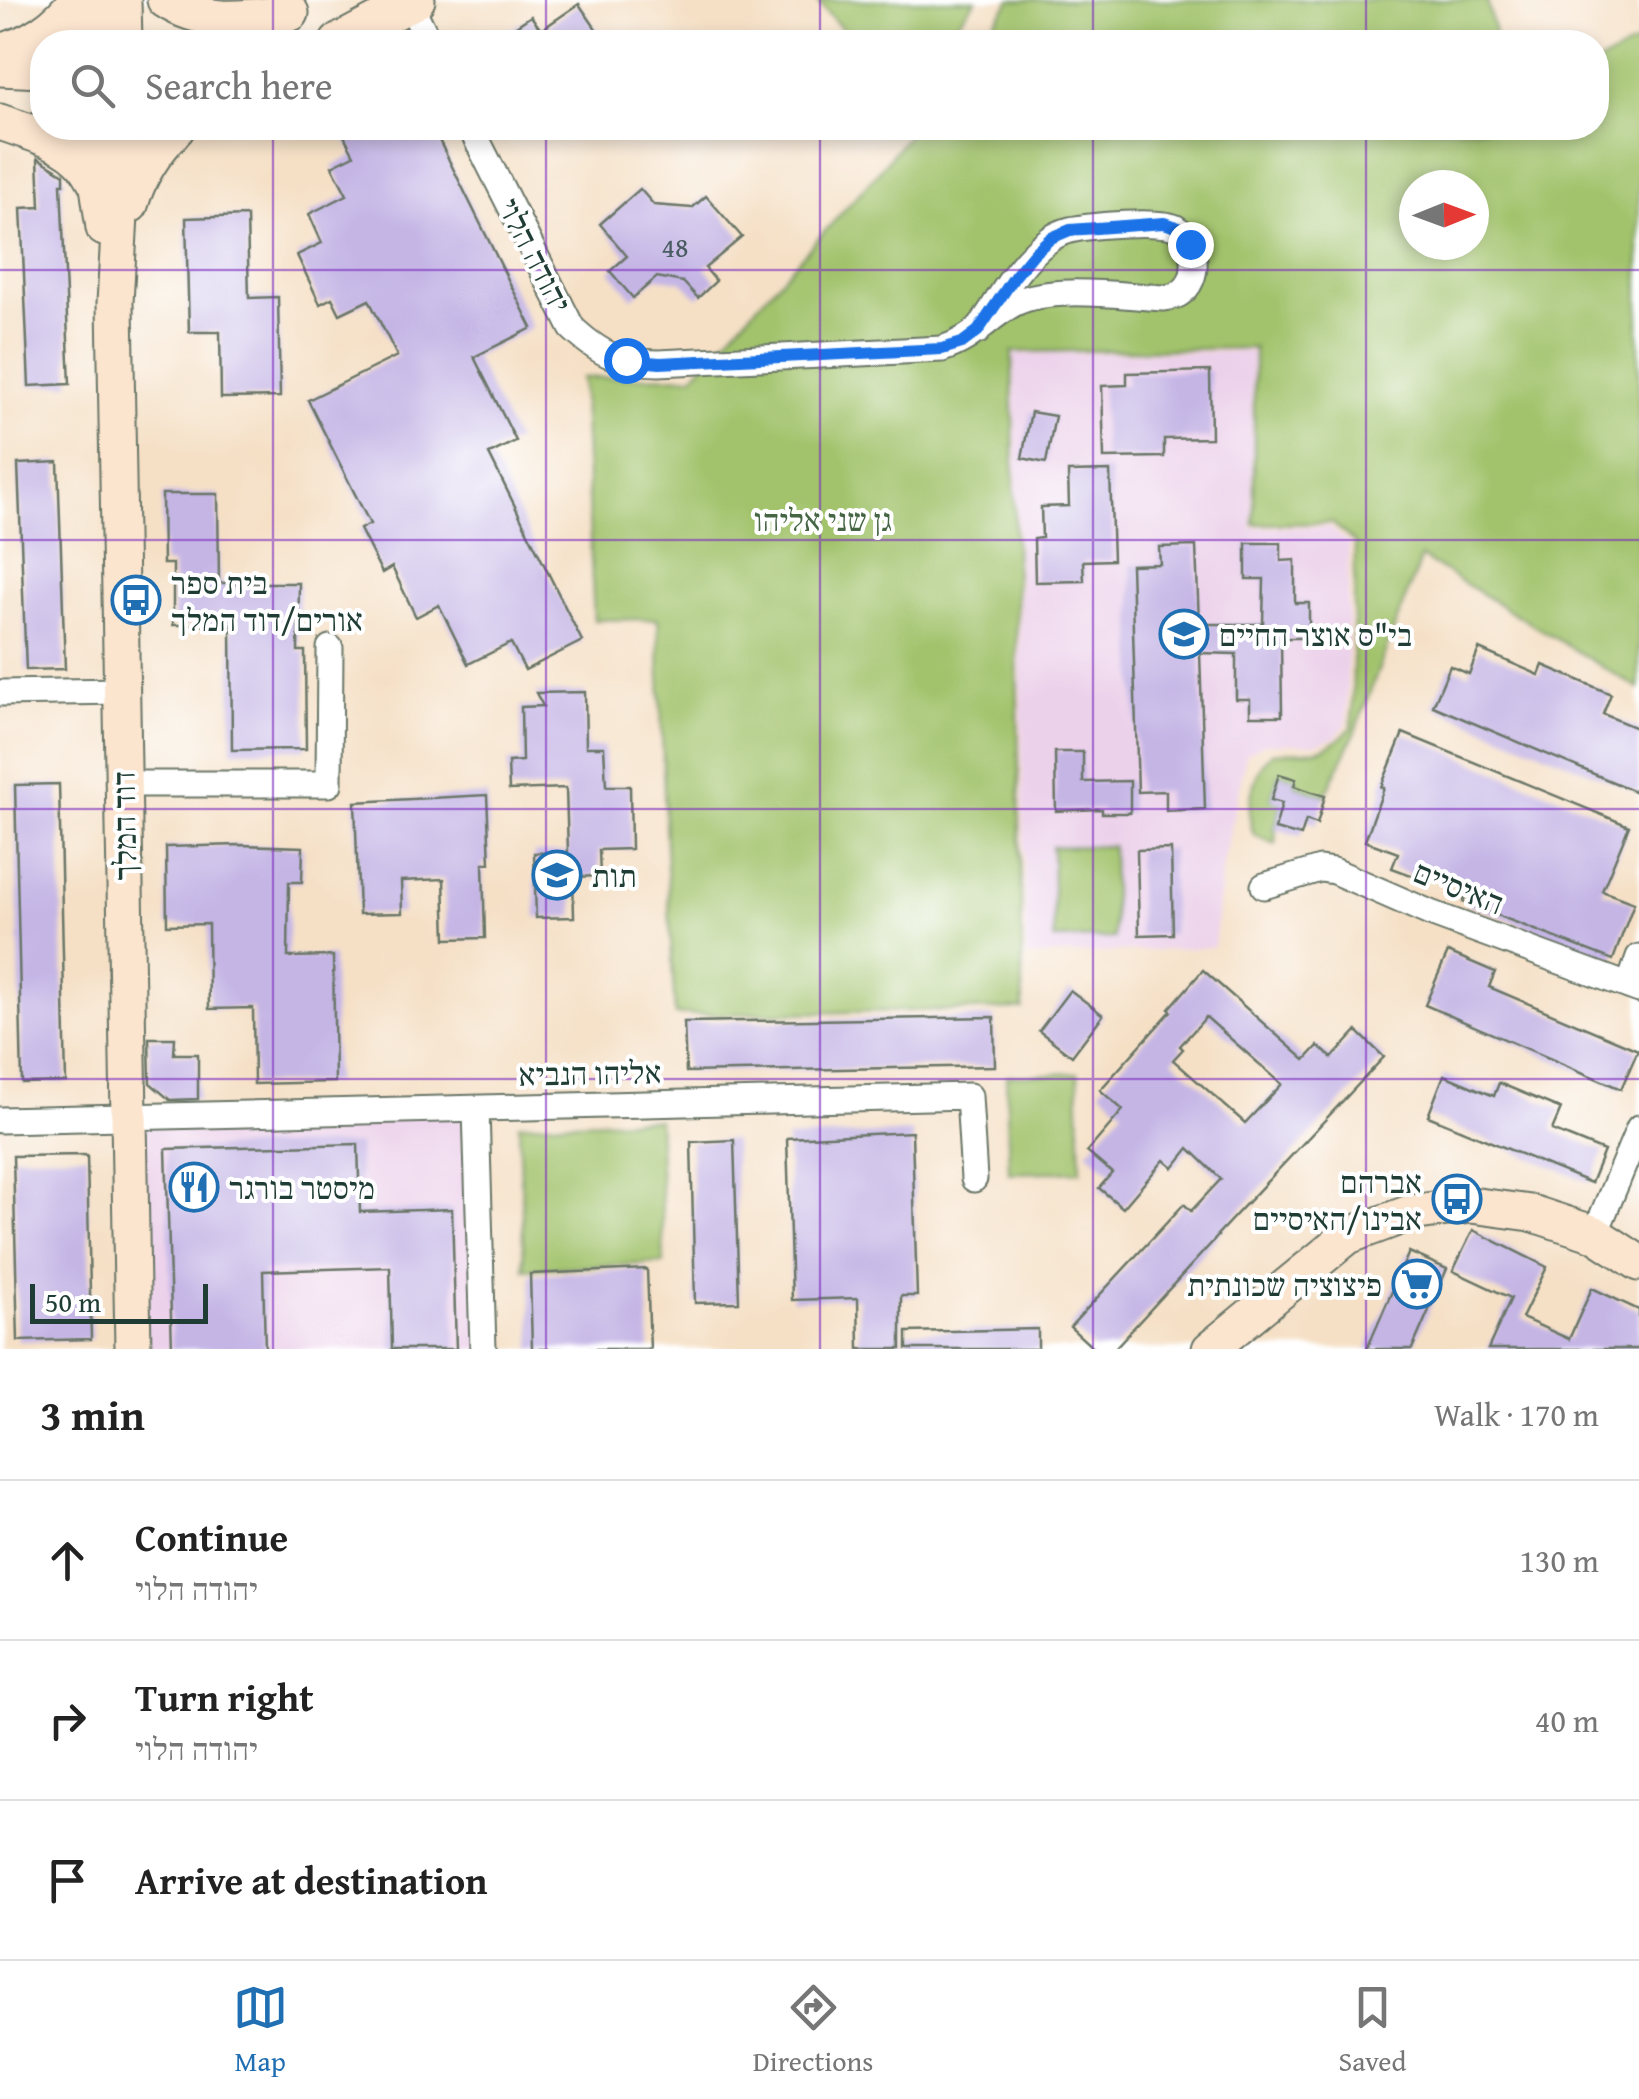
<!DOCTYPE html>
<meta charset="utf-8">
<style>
:root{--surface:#fff;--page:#f6f6f6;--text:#222;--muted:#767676;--line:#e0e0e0;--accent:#1f6fb2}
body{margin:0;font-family:"Gentium Book Plus","Frank Ruhl Libre",serif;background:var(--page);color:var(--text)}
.compass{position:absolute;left:1399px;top:170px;width:90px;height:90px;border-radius:50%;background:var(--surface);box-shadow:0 5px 15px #0003;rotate:89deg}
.scale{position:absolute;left:30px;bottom:25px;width:178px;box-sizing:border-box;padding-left:10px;border:5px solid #1f3d34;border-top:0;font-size:28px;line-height:35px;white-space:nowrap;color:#1f3d34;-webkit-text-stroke:8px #fff;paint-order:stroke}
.stop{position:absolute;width:30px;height:30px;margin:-22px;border:8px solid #1a73e8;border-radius:50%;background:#fff}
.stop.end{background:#1a73e8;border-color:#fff;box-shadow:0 2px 10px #0008}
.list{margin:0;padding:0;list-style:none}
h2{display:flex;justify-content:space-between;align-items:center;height:130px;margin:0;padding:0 40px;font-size:42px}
h2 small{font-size:32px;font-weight:400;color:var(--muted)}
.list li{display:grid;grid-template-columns:65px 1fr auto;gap:30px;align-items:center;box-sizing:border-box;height:160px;padding:0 40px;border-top:2px solid var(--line)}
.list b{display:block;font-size:38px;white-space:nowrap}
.list p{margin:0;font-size:32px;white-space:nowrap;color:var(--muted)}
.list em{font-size:32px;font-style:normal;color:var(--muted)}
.icon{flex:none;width:55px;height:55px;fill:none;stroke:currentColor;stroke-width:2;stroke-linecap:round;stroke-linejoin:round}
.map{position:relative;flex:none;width:1639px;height:1349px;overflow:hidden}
.search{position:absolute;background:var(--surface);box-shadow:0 5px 15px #0003;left:30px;right:30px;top:30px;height:110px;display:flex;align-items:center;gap:25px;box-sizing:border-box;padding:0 35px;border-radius:40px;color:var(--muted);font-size:38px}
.sheet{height:610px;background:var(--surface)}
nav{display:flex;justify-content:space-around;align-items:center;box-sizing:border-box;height:140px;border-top:2px solid var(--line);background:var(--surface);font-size:28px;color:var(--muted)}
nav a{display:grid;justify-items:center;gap:5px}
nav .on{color:var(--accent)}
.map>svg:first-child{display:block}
.built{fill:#ecd1ea}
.green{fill:#a2c36c;stroke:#608050;stroke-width:2.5;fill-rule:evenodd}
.building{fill:#c4b5e5;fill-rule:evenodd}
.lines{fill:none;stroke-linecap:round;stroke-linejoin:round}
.street-casing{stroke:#6a7667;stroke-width:29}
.secondary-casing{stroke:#6a7667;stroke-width:39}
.street{stroke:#fff;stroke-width:25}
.secondary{stroke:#fce5cf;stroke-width:35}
.route{stroke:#1a73e8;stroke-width:12}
.grid{fill:none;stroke:#7b2cbf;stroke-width:2.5;stroke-opacity:0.55}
.labels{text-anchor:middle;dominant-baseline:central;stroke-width:8;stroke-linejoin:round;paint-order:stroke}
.number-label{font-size:28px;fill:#485b60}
.street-label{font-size:32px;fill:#1f3d34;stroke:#fff}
.park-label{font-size:32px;fill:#466545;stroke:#fff}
.poi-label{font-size:32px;fill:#1f3d34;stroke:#fff;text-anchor:start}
</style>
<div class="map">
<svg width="1639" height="1349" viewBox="0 0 1639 1349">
<rect width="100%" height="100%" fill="#fff"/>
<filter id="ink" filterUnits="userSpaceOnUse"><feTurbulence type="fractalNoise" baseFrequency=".01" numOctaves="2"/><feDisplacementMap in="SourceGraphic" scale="20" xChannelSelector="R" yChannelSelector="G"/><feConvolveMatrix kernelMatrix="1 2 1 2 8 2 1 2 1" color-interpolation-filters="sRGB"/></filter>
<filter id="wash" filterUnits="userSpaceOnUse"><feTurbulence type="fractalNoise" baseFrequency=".0048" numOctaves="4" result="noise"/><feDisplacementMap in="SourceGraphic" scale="40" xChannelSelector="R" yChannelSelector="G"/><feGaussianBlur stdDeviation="2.25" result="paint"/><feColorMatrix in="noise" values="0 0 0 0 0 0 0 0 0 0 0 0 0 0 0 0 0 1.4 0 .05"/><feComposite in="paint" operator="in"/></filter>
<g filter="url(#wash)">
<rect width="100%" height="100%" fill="#f5e0c6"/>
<!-- built -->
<g class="built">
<polygon points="1252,351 1252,527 1329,527 1349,543 1347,724 1335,738 1316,744 1264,744 1246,755 1222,870 1214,947 1026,957 1014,354"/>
<polygon points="476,1109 484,1349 136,1349 129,1118"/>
</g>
<!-- green -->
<g class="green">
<polygon points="816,0 976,0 942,42 854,42"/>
<polygon points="1011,0 1487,0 1497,42 980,42"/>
<path d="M1639,42V689L1421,557L1353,737L1325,796L1294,786L1296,779L1279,774L1271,799L1282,803L1275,828L1276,844L1254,835C1244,811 1253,770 1272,753C1310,749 1323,758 1352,727L1355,543L1332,523L1254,524V348L1012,352L1023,1009L675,1015L666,847L658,619L594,620L582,378L693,376L876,175L913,128H1596L1597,64ZM1414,185H1474V245H1414Z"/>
<polygon points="1112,846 1114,938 1054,939 1052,847"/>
<polygon points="1078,1073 1081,1171 1009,1173 1006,1076"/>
<polygon points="658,1119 664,1263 524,1269 519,1124"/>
</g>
<g id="blocks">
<!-- building -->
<g class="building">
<polygon points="579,4 605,42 492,42 531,16 541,30"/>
<polygon points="340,128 433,128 532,328 474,357 516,441 489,454 582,641 525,670 511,643 468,664 439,605 416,617 392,567 382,573 360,529 370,524 308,400 397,356 369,300 340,314 332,298 320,304 297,255 322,243 309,214 347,195 332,166 354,155"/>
<polygon points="38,158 64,174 64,184 61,184 70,384 29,386 21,208 40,207"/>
<polygon points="640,189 654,205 692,208 706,196 742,237 705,268 716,281 698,298 683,282 657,277 633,298 610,271 627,256 600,224"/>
<polygon points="247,216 249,298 278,297 280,397 221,398 220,332 189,332 186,218"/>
<polygon points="1210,371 1211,438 1164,439 1164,457 1104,458 1102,386 1127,385 1127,373"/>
<polygon points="1031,412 1055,416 1046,463 1022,458"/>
<polygon points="58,462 65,669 26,670 18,464"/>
<polygon points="1110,471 1113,560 1083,561 1084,581 1035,582 1034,539 1042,538 1041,507 1069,506 1068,472"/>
<polygon points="162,494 218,494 219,583 299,583 298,651 305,651 306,749 232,750 231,625 173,625 173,564 163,564"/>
<polygon points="1246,543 1281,543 1281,561 1295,560 1295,603 1309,603 1309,638 1281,638 1282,716 1250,716 1250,699 1236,699 1236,654 1200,653 1205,809 1166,811 1166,791 1138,792 1131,565 1160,564 1159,547 1196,546 1199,624 1263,624 1264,579 1246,579"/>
<polygon points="1479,649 1539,675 1543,665 1611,694 1603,714 1639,729 1639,793 1433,706 1450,666 1469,674"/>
<polygon points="585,692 586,747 604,747 606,786 630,786 631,849 599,850 600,876 573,877 574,917 536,918 534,853 568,852 566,788 509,790 508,762 522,761 521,707 543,706 536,693"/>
<polygon points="1403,733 1629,826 1602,891 1634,903 1613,960 1463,902 1469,887 1425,870 1422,879 1392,868 1398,853 1365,841 1384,788 1381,787"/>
<polygon points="1055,752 1083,752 1083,782 1130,781 1130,813 1102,813 1102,809 1056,811"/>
<polygon points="1279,774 1296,779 1294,786 1325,796 1317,824 1306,820 1301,836 1275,829 1282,803 1271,800"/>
<polygon points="59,784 66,1082 22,1083 15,785"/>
<polygon points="487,795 490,863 483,863 485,938 446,939 444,879 401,881 402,913 359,914 355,802"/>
<polygon points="239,845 303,847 302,882 289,882 288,957 333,956 335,1082 254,1084 253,1008 209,1009 208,924 167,925 166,847"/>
<polygon points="1171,849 1173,934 1139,935 1137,850"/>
<polygon points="1448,952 1495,972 1489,987 1638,1050 1621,1089 1425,1005"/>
<path d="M1203,970L1305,1060L1318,1046L1332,1058L1357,1031L1384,1057L1217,1235L1218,1236L1114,1349H1094L1070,1327L1184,1204L1191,1211L1221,1179L1189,1148L1173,1168L1164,1160L1123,1208L1099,1188L1112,1173L1087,1152L1123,1110L1100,1090L1171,1011L1169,1009ZM1206,1017L1282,1084L1245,1123L1173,1060L1183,1049L1180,1046Z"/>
<polygon points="1070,990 1103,1015 1072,1056 1039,1031"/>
<polygon points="994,1017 995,1066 686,1072 684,1022"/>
<polygon points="149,1038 175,1038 174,1054 198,1054 198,1099 170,1100 150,1083"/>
<polygon points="1444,1075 1494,1096 1499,1083 1561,1109 1552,1130 1604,1151 1591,1183 1428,1116"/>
<polygon points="912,1132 917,1296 901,1296 901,1349 859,1349 858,1298 792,1300 787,1138"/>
<polygon points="734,1140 739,1302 695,1303 691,1142"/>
<polygon points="358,1144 360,1212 452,1209 456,1349 392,1349 390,1267 263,1271 265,1349 172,1349 166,1149"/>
<polygon points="87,1155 91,1339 18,1341 13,1156"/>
<polygon points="1473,1230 1547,1267 1522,1318 1569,1339 1592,1288 1639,1310 1639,1349 1488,1349 1511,1298 1453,1271"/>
<polygon points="1409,1252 1447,1269 1412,1349 1367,1349"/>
<polygon points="647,1269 650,1349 532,1349 530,1274"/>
<polygon points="1038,1329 1038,1349 907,1349 907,1332"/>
</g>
</g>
</g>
<g filter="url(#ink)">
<use href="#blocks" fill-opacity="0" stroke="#6a7667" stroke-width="2.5"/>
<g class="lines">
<!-- street casing -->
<g class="street-casing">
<g id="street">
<polyline points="408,0 429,42"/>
<path d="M471,128L572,328C602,356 618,362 659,363L942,349C976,338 986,318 1015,303C1051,285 1123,296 1164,298C1169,297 1175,297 1179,294C1202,280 1197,240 1176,228C1162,219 1088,226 1070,230C1063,232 1054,236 1049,240C1018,262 999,300 978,331"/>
<polyline points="0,693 122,691"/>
<polyline points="123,784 329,784 330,648"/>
<polyline points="1264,886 1320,869 1334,871 1430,913 1639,990"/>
<polyline points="1629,986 1639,957"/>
<polyline points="476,1109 483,1349"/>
<polyline points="0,1120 969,1096 974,1179"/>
<polyline points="1595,1234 1639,1128"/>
</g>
</g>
<!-- secondary casing -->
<g class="secondary-casing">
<g id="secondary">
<polyline points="92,0 92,42"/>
<polyline points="123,0 124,42"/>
<path d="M165,0C204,26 247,18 291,13"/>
<polyline points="338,42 417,0"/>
<path d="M0,52C30,44 58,26 76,0"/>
<polyline points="0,68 42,70"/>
<path d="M0,122C28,132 66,141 85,165C90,171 94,179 98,186"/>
<polyline points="94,128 98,186 104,228"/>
<polyline points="125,128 115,303 133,1349"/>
<path d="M130,205C139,174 155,151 177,128"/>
<polyline points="1210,1349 1348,1236 1410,1213 1471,1205 1531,1213 1595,1234 1639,1263"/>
</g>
</g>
<!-- street -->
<use href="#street" class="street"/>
<!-- secondary -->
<use href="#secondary" class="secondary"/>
</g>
</g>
<g class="lines" filter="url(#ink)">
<!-- route -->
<polyline class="route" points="626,360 660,363 942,349 962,343 978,331 1015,276 1034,253 1051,238 1070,230 1164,223 1179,228 1190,244"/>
</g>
<!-- grid -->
<path class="grid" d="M273,0V42M546,0V42M820,0V42M1093,0V42M1366,0V42M273,128V1349M546,128V1349M820,128V1349M1093,128V1349M1366,128V1349M0,270H1639M0,540H1639M0,809H1639M0,1079H1639"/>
<!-- icons -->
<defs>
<g id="bus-ring" transform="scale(2.5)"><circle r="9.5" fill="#fff" stroke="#1f6fb2" stroke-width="1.5"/><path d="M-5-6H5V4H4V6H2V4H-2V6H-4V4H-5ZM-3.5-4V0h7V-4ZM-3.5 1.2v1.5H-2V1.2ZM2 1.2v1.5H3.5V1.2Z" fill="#1f6fb2"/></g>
<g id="school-ring" transform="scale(2.5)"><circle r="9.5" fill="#fff" stroke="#1f6fb2" stroke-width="1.5"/><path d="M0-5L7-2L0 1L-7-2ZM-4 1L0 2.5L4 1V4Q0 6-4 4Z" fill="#1f6fb2"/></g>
<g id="restaurant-ring" transform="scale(2.5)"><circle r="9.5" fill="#fff" stroke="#1f6fb2" stroke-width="1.5"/><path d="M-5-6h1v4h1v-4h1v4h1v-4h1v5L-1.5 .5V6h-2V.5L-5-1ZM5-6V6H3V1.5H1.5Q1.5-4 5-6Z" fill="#1f6fb2"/></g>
<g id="supermarket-ring" transform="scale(2.5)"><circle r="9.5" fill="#fff" stroke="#1f6fb2" stroke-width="1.5"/><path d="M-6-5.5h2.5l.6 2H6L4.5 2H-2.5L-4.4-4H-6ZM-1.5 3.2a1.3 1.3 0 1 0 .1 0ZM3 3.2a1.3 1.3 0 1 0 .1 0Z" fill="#1f6fb2"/></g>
</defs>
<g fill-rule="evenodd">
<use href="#bus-ring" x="136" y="600"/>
<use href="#school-ring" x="1184" y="634"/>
<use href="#school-ring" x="557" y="875"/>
<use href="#restaurant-ring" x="194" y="1187"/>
<use href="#bus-ring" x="1457" y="1199"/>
<use href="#supermarket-ring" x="1417" y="1284"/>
</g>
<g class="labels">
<!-- number labels -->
<g class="number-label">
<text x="675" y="246">48</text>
</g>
<!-- street labels -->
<g class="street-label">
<text transform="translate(535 255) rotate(63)">יהודה הלוי</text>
<text transform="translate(124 826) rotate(-91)">דוד המלך</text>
<text transform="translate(1459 887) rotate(22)">האיסיים</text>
<text transform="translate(590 1073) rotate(-1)">אליהו הנביא</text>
</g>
<!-- park labels -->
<g class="park-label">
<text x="823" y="519">גן שני אליהו</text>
</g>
<!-- poi labels -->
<g class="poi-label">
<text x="171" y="582">בית ספר<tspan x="171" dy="37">אורים/דוד המלך</tspan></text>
<text x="1219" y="634">בי"ס אוצר החיים</text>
<text x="592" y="875">תות</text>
<text x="1422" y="1181" text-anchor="end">אברהם<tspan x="1422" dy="37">אבינו/האיסיים</tspan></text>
<text x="229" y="1187">מיסטר בורגר</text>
<text x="1382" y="1284" text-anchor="end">פיצוציה שכונתית</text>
</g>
</g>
</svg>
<svg class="compass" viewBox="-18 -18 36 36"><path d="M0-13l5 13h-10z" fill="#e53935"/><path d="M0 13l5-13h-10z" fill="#767676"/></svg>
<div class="scale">50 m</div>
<div class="stop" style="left:626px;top:360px"></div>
<div class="stop end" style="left:1190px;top:244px"></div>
<div class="search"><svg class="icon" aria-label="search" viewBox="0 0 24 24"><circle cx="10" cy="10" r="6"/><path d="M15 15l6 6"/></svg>Search here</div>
</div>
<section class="sheet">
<h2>3 min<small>Walk · 170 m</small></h2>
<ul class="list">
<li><svg class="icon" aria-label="ahead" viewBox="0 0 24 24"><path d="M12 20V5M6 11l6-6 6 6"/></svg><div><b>Continue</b><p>יהודה הלוי</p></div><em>130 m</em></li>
<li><svg class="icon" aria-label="right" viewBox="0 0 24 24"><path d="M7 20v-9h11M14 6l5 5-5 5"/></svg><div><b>Turn right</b><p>יהודה הלוי</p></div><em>40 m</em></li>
<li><svg class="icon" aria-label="arrive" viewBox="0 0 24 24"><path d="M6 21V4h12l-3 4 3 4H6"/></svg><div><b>Arrive at destination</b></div></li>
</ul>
</section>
<nav>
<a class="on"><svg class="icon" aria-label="map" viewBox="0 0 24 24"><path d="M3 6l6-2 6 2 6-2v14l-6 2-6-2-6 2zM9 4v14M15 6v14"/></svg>Map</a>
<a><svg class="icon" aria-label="directions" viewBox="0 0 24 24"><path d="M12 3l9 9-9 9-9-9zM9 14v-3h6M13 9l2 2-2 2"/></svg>Directions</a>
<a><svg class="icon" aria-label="saved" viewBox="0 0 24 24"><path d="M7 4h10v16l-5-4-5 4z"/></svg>Saved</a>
</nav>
